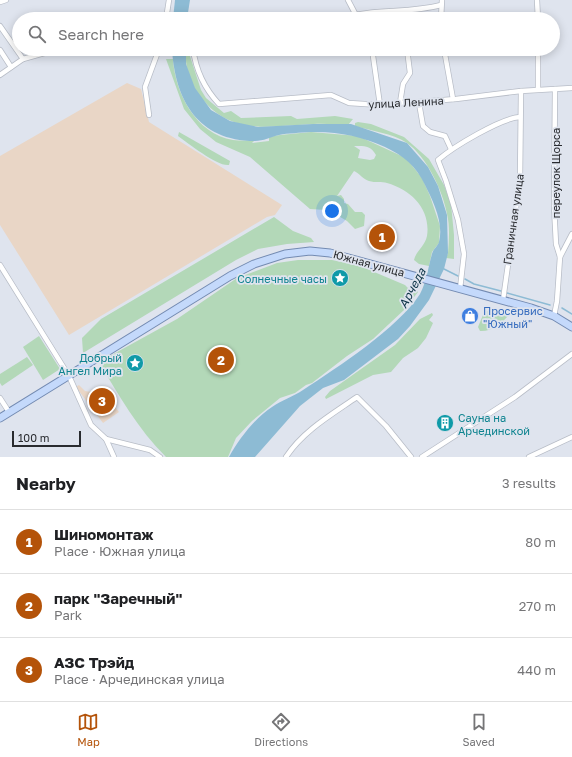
<!DOCTYPE html>
<meta charset="utf-8">
<style>
:root{--surface:#fff;--page:#f2f2f2;--text:#202124;--muted:#757577;--line:#e0e0e0;--accent:#b45309}
body{margin:0;font-family:"Golos Text",sans-serif;background:var(--page);color:var(--text)}
.scale{position:absolute;left:12px;bottom:10px;width:69px;box-sizing:border-box;padding-left:4px;border:2px solid #292b2f;border-top:0;font-size:11px;line-height:14px;white-space:nowrap;color:#292b2f;-webkit-text-stroke:3px #dfe4ee;paint-order:stroke}
.you{position:absolute;left:332px;top:211px;width:14px;height:14px;margin:-10px;border:3px solid #fff;border-radius:50%;background:#1a73e8;box-shadow:0 0 0 6px #1a73e833}
.badge{display:grid;place-items:center;width:26px;height:26px;border-radius:50%;background:var(--accent);color:#fff;font-size:13px;font-weight:700}
.pin{position:absolute;translate:-50% -50%;border:2px solid #fff;box-shadow:0 1px 4px #0006}
.list{margin:0;padding:0;list-style:none}
h2{display:flex;justify-content:space-between;align-items:center;height:52px;margin:0;padding:0 16px;font-size:17px}
h2 small{font-size:13px;font-weight:400;color:var(--muted)}
.list li{display:grid;grid-template-columns:26px 1fr auto;gap:12px;align-items:center;box-sizing:border-box;height:64px;padding:0 16px;border-top:1px solid var(--line)}
.list b{display:block;font-size:15px;white-space:nowrap}
.list p{margin:0;font-size:13px;white-space:nowrap;color:var(--muted)}
.list em{font-size:13px;font-style:normal;color:var(--muted)}
.icon{flex:none;width:22px;height:22px;fill:none;stroke:currentColor;stroke-width:2;stroke-linecap:round;stroke-linejoin:round}
.map{position:relative;flex:none;width:572px;height:457px;overflow:hidden}
.search{position:absolute;background:var(--surface);box-shadow:0 2px 10px #0003;left:12px;right:12px;top:12px;height:44px;display:flex;align-items:center;gap:10px;box-sizing:border-box;padding:0 14px;border-radius:22px;color:var(--muted);font-size:15px}
.sheet{height:244px;background:var(--surface)}
nav{display:flex;justify-content:space-around;align-items:center;box-sizing:border-box;height:56px;border-top:1px solid var(--line);background:var(--surface);font-size:11px;color:var(--muted)}
nav a{display:grid;justify-items:center;gap:2px}
nav .on{color:var(--accent)}
.map>svg:first-child{display:block}
.industrial{fill:#e9d6c6}
.green{fill:#b3d8b8;fill-rule:evenodd}
.water{fill:#8dbbd4}
.lines{fill:none;stroke-linecap:round;stroke-linejoin:round}
.stream{stroke:#8dbbd4;stroke-width:1.5}
.street-casing{stroke:#b8bdc7;stroke-width:6}
.primary-casing{stroke:#748bb2;stroke-width:9}
.street{stroke:#fff;stroke-width:4.5}
.primary{stroke:#c4d9fb;stroke-width:7}
.labels{text-anchor:middle;dominant-baseline:central;stroke-width:3.5;stroke-linejoin:round;paint-order:stroke}
.street-label{font-size:11px;fill:#292b2f;stroke:#dfe4ee}
.culture-label{font-size:11px;fill:#0d838f;stroke:#dfe4ee;text-anchor:end}
.shop-label{font-size:11px;fill:#366cbe;stroke:#dfe4ee;text-anchor:start}
.water-label{font-size:12px;font-style:italic;fill:#0e3548;stroke:#dfe4ee}
</style>
<div class="map">
<svg width="572" height="457" viewBox="0 0 572 457">
<rect width="100%" height="100%" fill="#dfe4ee"/>
<!-- industrial -->
<g class="industrial">
<polygon points="127,83 141,89 149,122 282,205 275,215 267,217 69,335 0,225 0,156"/>
<polygon points="79,385 85,391 105,394 119,412 103,423 76,387"/>
</g>
<!-- green -->
<g class="green">
<path d="M189,53L201,90L206,98L224,113L231,111L241,118L291,116L297,119L335,116L353,119L348,125C336,125 325,123 314,124C267,126 228,137 197,92C190,82 185,67 186,54Z"/>
<path d="M166,59H173C175,93 196,134 233,140C240,141 247,140 254,141L252,143L269,141V137L280,135L311,132L358,136L406,158L422,178L430,196L440,226L439,243L432,252L429,266L419,264L414,260C416,251 425,246 427,236C431,210 412,190 387,183C382,181 375,183 369,181C364,180 359,173 354,171L337,196L341,195L344,199V203L348,204L355,212H362L365,215L364,226L355,229L347,221L330,211L331,203L326,210L310,209L250,157L216,142L200,129L184,109ZM354,146C365,146 370,145 376,155L374,159L370,160L358,158L360,150Z"/>
<path d="M358,122L371,124L404,137L429,159L444,185L451,204L454,235V259L446,258L448,253C449,240 450,226 447,214C443,191 426,156 407,143C392,133 371,131 355,126V123Z"/>
<path d="M179,132L230,161L229,165C218,167 188,143 178,136Z"/>
<polygon points="274,217 293,231 311,238 314,242 287,244 258,249 236,260 83,353 82,338 101,319"/>
<path d="M298,260H332L360,266L405,285L408,288L412,287L418,292L404,310L373,339L347,356L312,383L306,385L295,393L280,398L252,421L236,438L228,457H166C138,429 119,396 99,362L177,319L237,278L277,263Z"/>
<path d="M485,310L492,313L509,315C502,323 491,332 480,331L478,327Z"/>
<polygon points="432,313 433,315 429,320 433,323 426,338 418,348 403,358 391,372 373,375 326,399 325,397 330,391 395,345 420,319"/>
<polygon points="39,336 60,369 43,380 23,347"/>
<polygon points="27,357 33,365 2,386 0,383 0,374"/>
</g>
<!-- water -->
<g class="water">
<polygon points="175,0 190,0 187,19 173,19"/>
<path d="M172,49H186V64L195,88L211,110L230,121L258,127L313,124H351L407,143L428,167L438,186L447,215L448,253L444,269L429,300L410,326L398,339L344,380L323,388L300,406L255,457H229C239,439 255,418 272,407C282,400 294,396 303,390C338,367 398,328 420,294C427,281 428,267 432,254C433,249 438,246 439,242C444,223 433,201 425,185C416,166 404,156 385,147C361,136 337,131 310,132C300,133 288,133 279,135C271,137 263,141 255,141C198,141 175,100 172,49Z"/>
</g>
<g class="lines">
<!-- stream -->
<g class="stream">
<polyline points="444,269 458,276"/>
<polyline points="465,279 474,284 501,291"/>
<polyline points="507,293 550,305"/>
<polyline points="562,308 572,314"/>
</g>
<!-- street casing -->
<g class="street-casing">
<g id="street">
<polyline points="348,0 358,19"/>
<polyline points="537,0 538,19"/>
<polyline points="0,2 6,0"/>
<polyline points="166,19 169,0"/>
<path d="M340,19C373,8 407,14 441,5"/>
<polyline points="441,19 442,0"/>
<polyline points="0,26 23,59"/>
<path d="M193,49C196,71 204,88 219,104L331,95L349,103L380,105L456,99L521,91L572,88"/>
<polyline points="372,49 380,105"/>
<polyline points="444,49 453,99"/>
<polyline points="538,49 538,89"/>
<polyline points="0,50 11,67"/>
<polyline points="373,51 387,49"/>
<polyline points="0,75 23,59 48,52 76,49"/>
<polyline points="555,89 554,206 556,244 560,257"/>
<polyline points="400,103 403,84 410,73 407,49"/>
<polyline points="419,103 423,126 430,132 445,136 451,149"/>
<polyline points="149,115 145,87 159,49"/>
<polyline points="0,265 69,376 91,425 106,439 114,457"/>
<path d="M460,289L464,254L458,220L446,181L438,160C453,147 501,118 520,117"/>
<polyline points="503,300 520,180 521,91"/>
<polyline points="554,316 557,301 560,257 572,234"/>
<polyline points="0,398 9,412"/>
<polyline points="106,439 150,450 160,457"/>
<path d="M286,457C303,431 331,415 357,397L386,426L411,457"/>
<polyline points="422,457 515,397 572,354"/>
<polyline points="529,457 572,437"/>
</g>
</g>
<!-- primary casing -->
<g class="primary-casing">
<polyline id="primary" points="0,418 230,276 254,264 285,254 310,251 330,253 531,308 554,316 572,327"/>
</g>
<!-- street -->
<use href="#street" class="street"/>
<!-- primary -->
<use href="#primary" class="primary"/>
</g>
<!-- icons -->
<defs>
<g id="sight-disc" transform="scale(0.9)"><circle r="9.5" fill="#0f9aa8" stroke="#dfe4ee"/><path d="M0-6L1.8-2.2L6-1.7L2.9 1.2L3.7 5.4L0 3.3L-3.7 5.4L-2.9 1.2L-6-1.7L-1.8-2.2Z" fill="#fff"/></g>
<g id="shop-disc" transform="scale(0.9)"><circle r="9.5" fill="#3f7fe0" stroke="#dfe4ee"/><path d="M-5-2.5h2.3a2.7 3.5 0 0 1 5.4 0H5L5.5 6h-11ZM-1.5-2.5h3a1.5 2.3 0 0 0-3 0Z" fill="#fff"/></g>
<g id="building-disc" transform="scale(0.9)"><circle r="9.5" fill="#0f9aa8" stroke="#dfe4ee"/><path d="M-4-6H4V6H1V3H-1V6H-4ZM-2.5-4.3h1.7v1.8h-1.7ZM.8-4.3h1.7v1.8H.8ZM-2.5-1h1.7V.8h-1.7ZM.8-1h1.7V.8H.8Z" fill="#fff"/></g>
</defs>
<g fill-rule="evenodd">
<use href="#sight-disc" x="340" y="278"/>
<use href="#shop-disc" x="470" y="316"/>
<use href="#sight-disc" x="135" y="363"/>
<use href="#building-disc" x="445" y="423"/>
</g>
<g class="labels">
<!-- street labels -->
<g class="street-label">
<text transform="translate(406 102) rotate(-3)">улица Ленина</text>
<text transform="translate(555 173) rotate(-90)">переулок Щорса</text>
<text transform="translate(513 219) rotate(-82)">Граничная улица</text>
<text transform="translate(369 263) rotate(15)">Южная улица</text>
</g>
<!-- culture labels -->
<g class="culture-label">
<text x="327" y="278">Солнечные часы</text>
<text x="122" y="357">Добрый<tspan x="122" dy="13">Ангел Мира</tspan></text>
<text x="458" y="417" text-anchor="start">Сауна на<tspan x="458" dy="13">Арчединской</tspan></text>
</g>
<!-- shop labels -->
<g class="shop-label">
<text x="483" y="310">Просервис<tspan x="483" dy="13">"Южный"</tspan></text>
</g>
<!-- water labels -->
<g class="water-label">
<text transform="translate(412 288) rotate(-62)">Арчеда</text>
</g>
</g>
</svg>
<div class="scale">100 m</div>
<div class="you"></div>
<div class="pin badge" style="left:382px;top:237px">1</div>
<div class="pin badge" style="left:221px;top:360px">2</div>
<div class="pin badge" style="left:102px;top:401px">3</div>
<div class="search"><svg class="icon" aria-label="search" viewBox="0 0 24 24"><circle cx="10" cy="10" r="6"/><path d="M15 15l6 6"/></svg>Search here</div>
</div>
<section class="sheet">
<h2>Nearby<small>3 results</small></h2>
<ul class="list">
<li><span class="badge">1</span><div><b>Шиномонтаж</b><p>Place · Южная улица</p></div><em>80 m</em></li>
<li><span class="badge">2</span><div><b>парк &quot;Заречный&quot;</b><p>Park</p></div><em>270 m</em></li>
<li><span class="badge">3</span><div><b>АЗС Трэйд</b><p>Place · Арчединская улица</p></div><em>440 m</em></li>
</ul>
</section>
<nav>
<a class="on"><svg class="icon" aria-label="map" viewBox="0 0 24 24"><path d="M3 6l6-2 6 2 6-2v14l-6 2-6-2-6 2zM9 4v14M15 6v14"/></svg>Map</a>
<a><svg class="icon" aria-label="directions" viewBox="0 0 24 24"><path d="M12 3l9 9-9 9-9-9zM9 14v-3h6M13 9l2 2-2 2"/></svg>Directions</a>
<a><svg class="icon" aria-label="saved" viewBox="0 0 24 24"><path d="M7 4h10v16l-5-4-5 4z"/></svg>Saved</a>
</nav>
